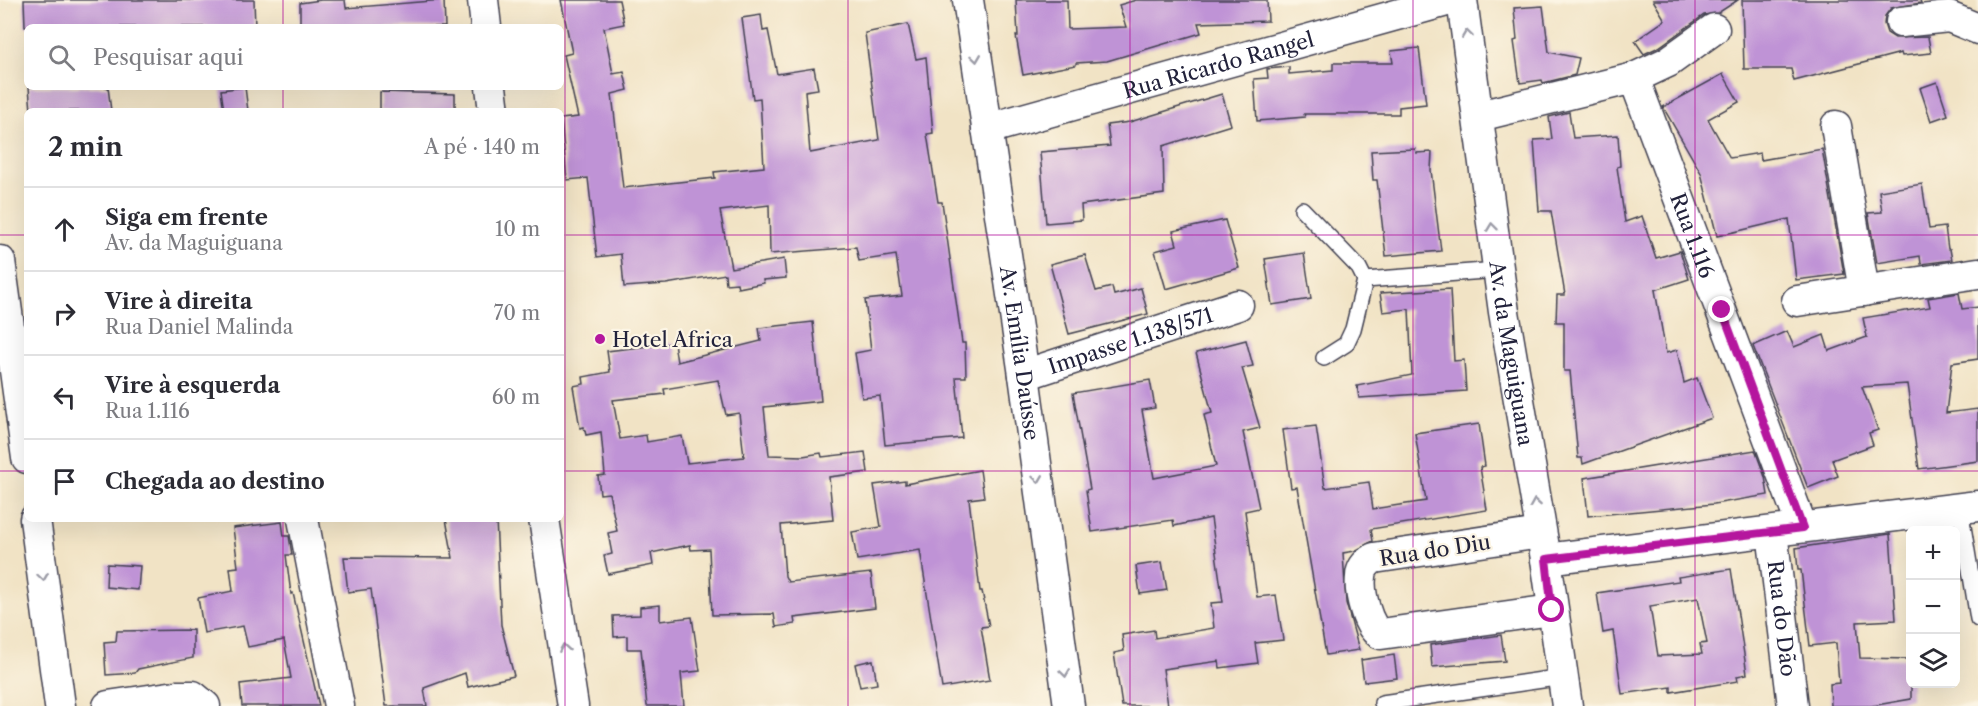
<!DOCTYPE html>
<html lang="pt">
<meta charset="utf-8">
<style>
:root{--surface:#fff;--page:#f2f2f3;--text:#2b2b33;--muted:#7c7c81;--line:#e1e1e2}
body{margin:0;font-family:"Libre Caslon Text",serif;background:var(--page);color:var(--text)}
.controls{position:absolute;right:18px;bottom:18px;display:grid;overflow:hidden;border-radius:9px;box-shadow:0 6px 24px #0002}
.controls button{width:54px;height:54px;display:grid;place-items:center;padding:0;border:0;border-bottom:2px solid var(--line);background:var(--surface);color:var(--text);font:30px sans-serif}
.stop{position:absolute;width:18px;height:18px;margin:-14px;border:4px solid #b5179e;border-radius:50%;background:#fff}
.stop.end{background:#b5179e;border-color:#fff;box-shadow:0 2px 6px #0008}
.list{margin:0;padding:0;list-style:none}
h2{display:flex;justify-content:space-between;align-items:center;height:78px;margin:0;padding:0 24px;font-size:26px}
h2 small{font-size:20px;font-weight:400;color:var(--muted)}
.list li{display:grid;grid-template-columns:39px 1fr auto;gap:18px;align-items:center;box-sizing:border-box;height:84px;padding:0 24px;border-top:2px solid var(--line)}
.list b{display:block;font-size:22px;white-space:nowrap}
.list p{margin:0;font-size:20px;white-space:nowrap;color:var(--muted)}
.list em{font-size:20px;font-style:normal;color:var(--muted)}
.icon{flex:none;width:33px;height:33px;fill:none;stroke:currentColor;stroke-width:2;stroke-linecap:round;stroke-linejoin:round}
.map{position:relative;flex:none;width:1978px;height:706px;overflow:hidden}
.search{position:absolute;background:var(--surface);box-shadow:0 6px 24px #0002;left:24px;top:24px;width:540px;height:66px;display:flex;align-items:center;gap:15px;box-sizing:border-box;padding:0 21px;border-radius:9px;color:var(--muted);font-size:22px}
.panel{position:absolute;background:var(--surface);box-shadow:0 6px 24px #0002;left:24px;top:108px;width:540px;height:414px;border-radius:9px}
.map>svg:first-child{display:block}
.building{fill:#bf93d6;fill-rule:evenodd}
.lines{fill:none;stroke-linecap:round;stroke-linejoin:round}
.lane-casing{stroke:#413f50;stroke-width:18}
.street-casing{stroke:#413f50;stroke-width:33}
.lane{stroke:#fff;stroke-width:15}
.street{stroke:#fff;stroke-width:30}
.oneway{stroke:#9c9ca7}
.route{stroke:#b5179e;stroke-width:8}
.grid{fill:none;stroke:#b5179e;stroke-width:1.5;stroke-opacity:0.55}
.poi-dot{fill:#b5179e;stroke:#fcf5e5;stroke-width:2}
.labels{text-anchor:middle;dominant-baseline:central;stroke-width:4.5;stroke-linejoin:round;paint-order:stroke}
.street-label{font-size:21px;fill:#22223b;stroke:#fcf5e5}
.poi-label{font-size:21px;fill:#22223b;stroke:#fcf5e5;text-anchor:start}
</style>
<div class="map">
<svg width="1978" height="706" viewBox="0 0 1978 706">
<rect width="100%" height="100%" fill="#fcf5e5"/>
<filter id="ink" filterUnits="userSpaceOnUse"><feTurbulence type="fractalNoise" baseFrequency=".0167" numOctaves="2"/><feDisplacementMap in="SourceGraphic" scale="12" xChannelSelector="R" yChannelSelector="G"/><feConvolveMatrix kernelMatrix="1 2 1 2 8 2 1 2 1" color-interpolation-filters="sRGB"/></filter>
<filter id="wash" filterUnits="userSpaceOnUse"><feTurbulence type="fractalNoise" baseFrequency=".008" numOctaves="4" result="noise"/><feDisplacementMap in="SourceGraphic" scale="24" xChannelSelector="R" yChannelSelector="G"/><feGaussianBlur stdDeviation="1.35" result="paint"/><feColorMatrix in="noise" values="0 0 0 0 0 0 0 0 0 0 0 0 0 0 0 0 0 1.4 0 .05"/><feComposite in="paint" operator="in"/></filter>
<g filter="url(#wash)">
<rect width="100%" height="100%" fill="#f1e3c5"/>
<g id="blocks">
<!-- building -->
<g class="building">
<polygon points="24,0 254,0 255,27 25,27"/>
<polygon points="321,0 345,0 346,8 444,0 445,27 300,27 300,3"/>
<polygon points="561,0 619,0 624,24 604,28 613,74 624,72 628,90 612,94 623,188 715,178 714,172 764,167 760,98 753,99 742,18 761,15 763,31 768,30 777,74 814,68 818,89 805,91 810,153 879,140 865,33 908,24 916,59 926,57 933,133 927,134 938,202 942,202 962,343 965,343 966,377 956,377 962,438 885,445 880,396 862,398 855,353 871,350 865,300 902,296 896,255 859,261 856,247 770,254 769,205 720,211 731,268 784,259 786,278 763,280 764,283 738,288 737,283 726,284 725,274 666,284 624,287 621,254 597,257 588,178 567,180 561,119 578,117 564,55 572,53"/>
<polygon points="1016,0 1067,0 1068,29 1126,27 1119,5 1136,0 1267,0 1268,21 1198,23 1201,33 1107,61 1076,63 1076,65 1023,75 1016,36 1018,36"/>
<polygon points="1653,0 1738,0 1718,13 1704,15 1659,47 1644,54 1635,41 1665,20"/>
<polygon points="1742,0 1920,0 1921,3 1891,8 1885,16 1884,24 1887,33 1895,38 1928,37 1931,53 1902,56 1901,53 1794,81 1791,69 1744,69"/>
<polygon points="1543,6 1549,52 1579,58 1575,75 1543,83 1542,80 1520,83 1514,41 1517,40 1514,8"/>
<polygon points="1419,48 1426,104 1399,107 1399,114 1304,114 1305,117 1257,121 1254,79 1268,78 1267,69 1289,67 1289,74 1333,70 1333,63 1393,63 1391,51"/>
<polygon points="1723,74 1739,102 1708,119 1730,158 1760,153 1761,160 1822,149 1844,274 1796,280 1789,219 1717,236 1701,173 1663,107"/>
<polygon points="1937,82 1948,115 1931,121 1920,88"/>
<polygon points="29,87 108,87 111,111 31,111"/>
<polygon points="245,87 248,111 224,111 221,90"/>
<polygon points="380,92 455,94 455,111 380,111"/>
<polygon points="1222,94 1231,125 1163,146 1164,194 1081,205 1082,220 1046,223 1040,152 1110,146 1107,125 1130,122"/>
<polygon points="1569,112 1573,138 1618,135 1620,166 1617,167 1625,222 1642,216 1656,258 1680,251 1689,279 1655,290 1666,353 1677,350 1684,383 1697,378 1712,418 1583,464 1582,458 1578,458 1570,371 1564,371 1564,322 1556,322 1557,295 1565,295 1551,211 1539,211 1534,140 1552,139 1549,117"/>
<polygon points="1415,149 1416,153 1432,152 1431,170 1441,251 1386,256 1377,180 1373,180 1371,151"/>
<polygon points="1922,184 1929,229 1945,227 1948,249 1950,249 1952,260 1921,264 1920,256 1877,263 1868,213 1882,212 1879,191"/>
<polygon points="1225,220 1239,268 1166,289 1155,251 1177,245 1173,231"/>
<polygon points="1304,253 1311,299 1272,305 1265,259"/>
<polygon points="1085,255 1096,291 1112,287 1114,295 1141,288 1148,314 1069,334 1050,264"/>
<polygon points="1450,289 1454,361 1464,360 1466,391 1359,398 1357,386 1412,375 1409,309 1383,312 1380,293"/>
<polygon points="1959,293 1962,309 1978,307 1978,359 1952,363 1946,413 1978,409 1978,461 1919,469 1907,384 1862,387 1878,430 1869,433 1873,445 1832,460 1838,476 1808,488 1753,346 1787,331 1794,347 1824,335 1829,351 1867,337 1863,318 1930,307 1928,298"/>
<path d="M813,322L821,401L764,407L769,455L803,456L821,453L822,457L865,452L868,472L829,477L833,520L781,525L785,576L788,582L871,573L875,608L794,618L795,624L776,627L774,614L712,615L709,549L691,550L690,545L651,553L653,565L608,574L604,556L612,554L608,533L617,531L609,493L600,494L598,476L605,475L601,432L586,435L584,427L580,428L573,386L584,384L583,377L610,372L607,351L674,343L677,362L761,341L759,328ZM718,380L726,415L739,413L744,457L687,463L682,436L647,442L646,435L620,439L613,400L665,394L664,389Z"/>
<polygon points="1246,340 1253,366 1242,368 1260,428 1243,432 1259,508 1245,511 1257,597 1276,595 1283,640 1255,643 1258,663 1220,668 1219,661 1163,669 1168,706 1122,706 1114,653 1124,651 1122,635 1154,630 1155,638 1214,628 1211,603 1223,602 1211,518 1174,526 1173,520 1092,532 1086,490 1090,489 1073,393 1150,380 1155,408 1142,410 1154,478 1216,466 1204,415 1212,413 1196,353"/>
<polygon points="1479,424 1485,466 1480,467 1487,510 1371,529 1373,541 1355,551 1343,553 1346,603 1359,650 1326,655 1297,487 1291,488 1283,430 1316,426 1325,488 1369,482 1373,509 1426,501 1415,433"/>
<polygon points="1755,450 1765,477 1768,495 1714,504 1588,516 1584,478"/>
<polygon points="980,470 984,497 969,499 980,591 982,591 989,626 981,627 990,680 942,688 920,550 857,560 852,532 881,527 874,485 905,481 905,484"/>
<polygon points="446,519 496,519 501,625 514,676 468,687 465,673 424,688 427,706 386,706 371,589 348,592 344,557 453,558"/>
<polygon points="282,522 284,536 289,536 292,555 286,555 291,594 293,593 319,706 242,706 240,684 291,678 284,640 248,647 243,626 204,633 198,598 233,591 230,568 238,567 233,528"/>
<polygon points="1890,534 1896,620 1857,622 1860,658 1911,659 1911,699 1871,706 1831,706 1830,684 1839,683 1836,643 1810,646 1801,570 1798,570 1796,548"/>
<polygon points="1162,562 1167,590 1140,594 1136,566"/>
<polygon points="107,564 140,566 138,590 106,587"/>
<path d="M1731,569L1747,674L1737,676L1738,681L1671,692V687L1622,694L1613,631L1603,633L1597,593L1679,581L1678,577ZM1698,598L1707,643L1700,644L1702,654L1658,656L1650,606Z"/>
<polygon points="660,605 660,621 692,617 700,671 681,673 684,706 647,706 641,649 627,649 627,636 614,637 613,616 640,615 640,607"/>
<polygon points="193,630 193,658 138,669 135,673 106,675 104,642 116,641 117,631"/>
<polygon points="1501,635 1505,661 1432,667 1430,645"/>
<polygon points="1394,655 1397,678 1364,682 1361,660"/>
<polygon points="873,660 877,684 860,687 855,664"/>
</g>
</g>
</g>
<g filter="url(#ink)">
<use href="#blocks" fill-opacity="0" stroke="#413f50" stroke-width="1.5"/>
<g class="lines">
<!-- lane casing -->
<g class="lane-casing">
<g id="lane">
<polyline points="1302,209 1359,268 1365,280 1353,329 1346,344 1324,358"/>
<polyline points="1365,280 1498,270"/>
<polyline points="1960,508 1978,619"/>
<polyline points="1382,703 1563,677"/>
</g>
</g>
<!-- street casing -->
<g class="street-casing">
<g id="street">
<polyline points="483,0 486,27"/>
<path id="s1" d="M968,0L1024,375L1069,706"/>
<path id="s2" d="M1462,0L1504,312L1546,559L1567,706"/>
<polyline points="1901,22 1949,17 1978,29"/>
<path id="s3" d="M1634,78L1802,527"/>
<polyline points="491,87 494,111"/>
<polyline points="1479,116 1634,78 1668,62 1714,29"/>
<polyline points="1836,126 1864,291"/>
<path id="s4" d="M987,129L1450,0"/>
<polyline points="0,261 27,458"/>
<polyline points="1797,301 1978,273"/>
<path id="s5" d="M1024,375L1238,305"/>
<polyline points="35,519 60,706"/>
<polyline points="303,519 339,706"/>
<polyline points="544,519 573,706"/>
<path id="s6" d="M1772,532L1793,706"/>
<path d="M1540,533L1374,558C1367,562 1361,568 1361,577C1359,591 1367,629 1381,634L1552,610"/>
<polyline points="1546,559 1978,506"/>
<polyline points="108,706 176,696 193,696 205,706"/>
</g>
</g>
<!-- lane -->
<use href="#lane" class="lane"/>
<!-- street -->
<use href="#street" class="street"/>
</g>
<!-- one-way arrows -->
<defs><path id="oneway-chevron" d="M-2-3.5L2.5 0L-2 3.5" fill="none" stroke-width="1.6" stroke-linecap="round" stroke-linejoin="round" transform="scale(1.5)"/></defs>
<g class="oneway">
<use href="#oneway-chevron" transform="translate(1467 34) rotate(-98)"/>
<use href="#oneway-chevron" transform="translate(976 58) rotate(82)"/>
<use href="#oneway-chevron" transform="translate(1492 227) rotate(-97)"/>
<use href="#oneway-chevron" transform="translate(1038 479) rotate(82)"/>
<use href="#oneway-chevron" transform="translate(1535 503) rotate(-99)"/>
<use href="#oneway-chevron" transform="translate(43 577) rotate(82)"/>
<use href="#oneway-chevron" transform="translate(564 648) rotate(-99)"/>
<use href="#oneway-chevron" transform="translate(1065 673) rotate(82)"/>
</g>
</g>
<g class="lines" filter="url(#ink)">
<!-- route -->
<polyline class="route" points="1552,610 1546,559 1803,528 1722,310"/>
</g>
<!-- grid -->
<path class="grid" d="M283,0V27M565,0V706M848,0V706M1130,0V706M1413,0V706M1695,0V706M283,87V111M0,235H27M561,235H1978M0,471H27M561,471H1978M283,519V706"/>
<!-- markers -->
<circle class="poi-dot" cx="600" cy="339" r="6"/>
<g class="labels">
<!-- street labels -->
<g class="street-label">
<text stroke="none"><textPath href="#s4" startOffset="240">Rua Ricardo Rangel</textPath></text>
<text stroke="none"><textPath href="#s3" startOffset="168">Rua 1.116</textPath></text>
<text stroke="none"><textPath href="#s5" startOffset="112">Impasse 1.138/571</textPath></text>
<text stroke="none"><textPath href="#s1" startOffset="357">Av. Emília Daússe</textPath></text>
<text stroke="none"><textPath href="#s2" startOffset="357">Av. da Maguiguana</textPath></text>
<text transform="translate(1435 550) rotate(-9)">Rua do Diu</text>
<text stroke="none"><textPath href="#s6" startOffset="87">Rua do Dão</textPath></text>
</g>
<!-- poi labels -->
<g class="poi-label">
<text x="612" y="339">Hotel Africa</text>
</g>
</g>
</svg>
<div class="controls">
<button>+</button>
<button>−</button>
<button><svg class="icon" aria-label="layers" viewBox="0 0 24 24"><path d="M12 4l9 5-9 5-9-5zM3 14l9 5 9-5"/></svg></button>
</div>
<div class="stop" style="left:1552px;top:610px"></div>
<div class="stop end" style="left:1722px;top:310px"></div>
<div class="search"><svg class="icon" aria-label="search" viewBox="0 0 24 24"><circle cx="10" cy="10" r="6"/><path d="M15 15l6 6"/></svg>Pesquisar aqui</div>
<section class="panel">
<h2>2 min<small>A pé · 140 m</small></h2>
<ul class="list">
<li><svg class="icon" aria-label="ahead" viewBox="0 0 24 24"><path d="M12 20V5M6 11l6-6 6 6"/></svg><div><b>Siga em frente</b><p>Av. da Maguiguana</p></div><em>10 m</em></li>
<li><svg class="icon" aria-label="right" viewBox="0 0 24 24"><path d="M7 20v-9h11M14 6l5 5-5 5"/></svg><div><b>Vire à direita</b><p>Rua Daniel Malinda</p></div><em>70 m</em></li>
<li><svg class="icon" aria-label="left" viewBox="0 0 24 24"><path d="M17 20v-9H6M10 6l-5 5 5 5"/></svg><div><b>Vire à esquerda</b><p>Rua 1.116</p></div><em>60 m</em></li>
<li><svg class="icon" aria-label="arrive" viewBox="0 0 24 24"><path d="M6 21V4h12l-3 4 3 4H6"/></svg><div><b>Chegada ao destino</b></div></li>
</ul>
</section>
</div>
